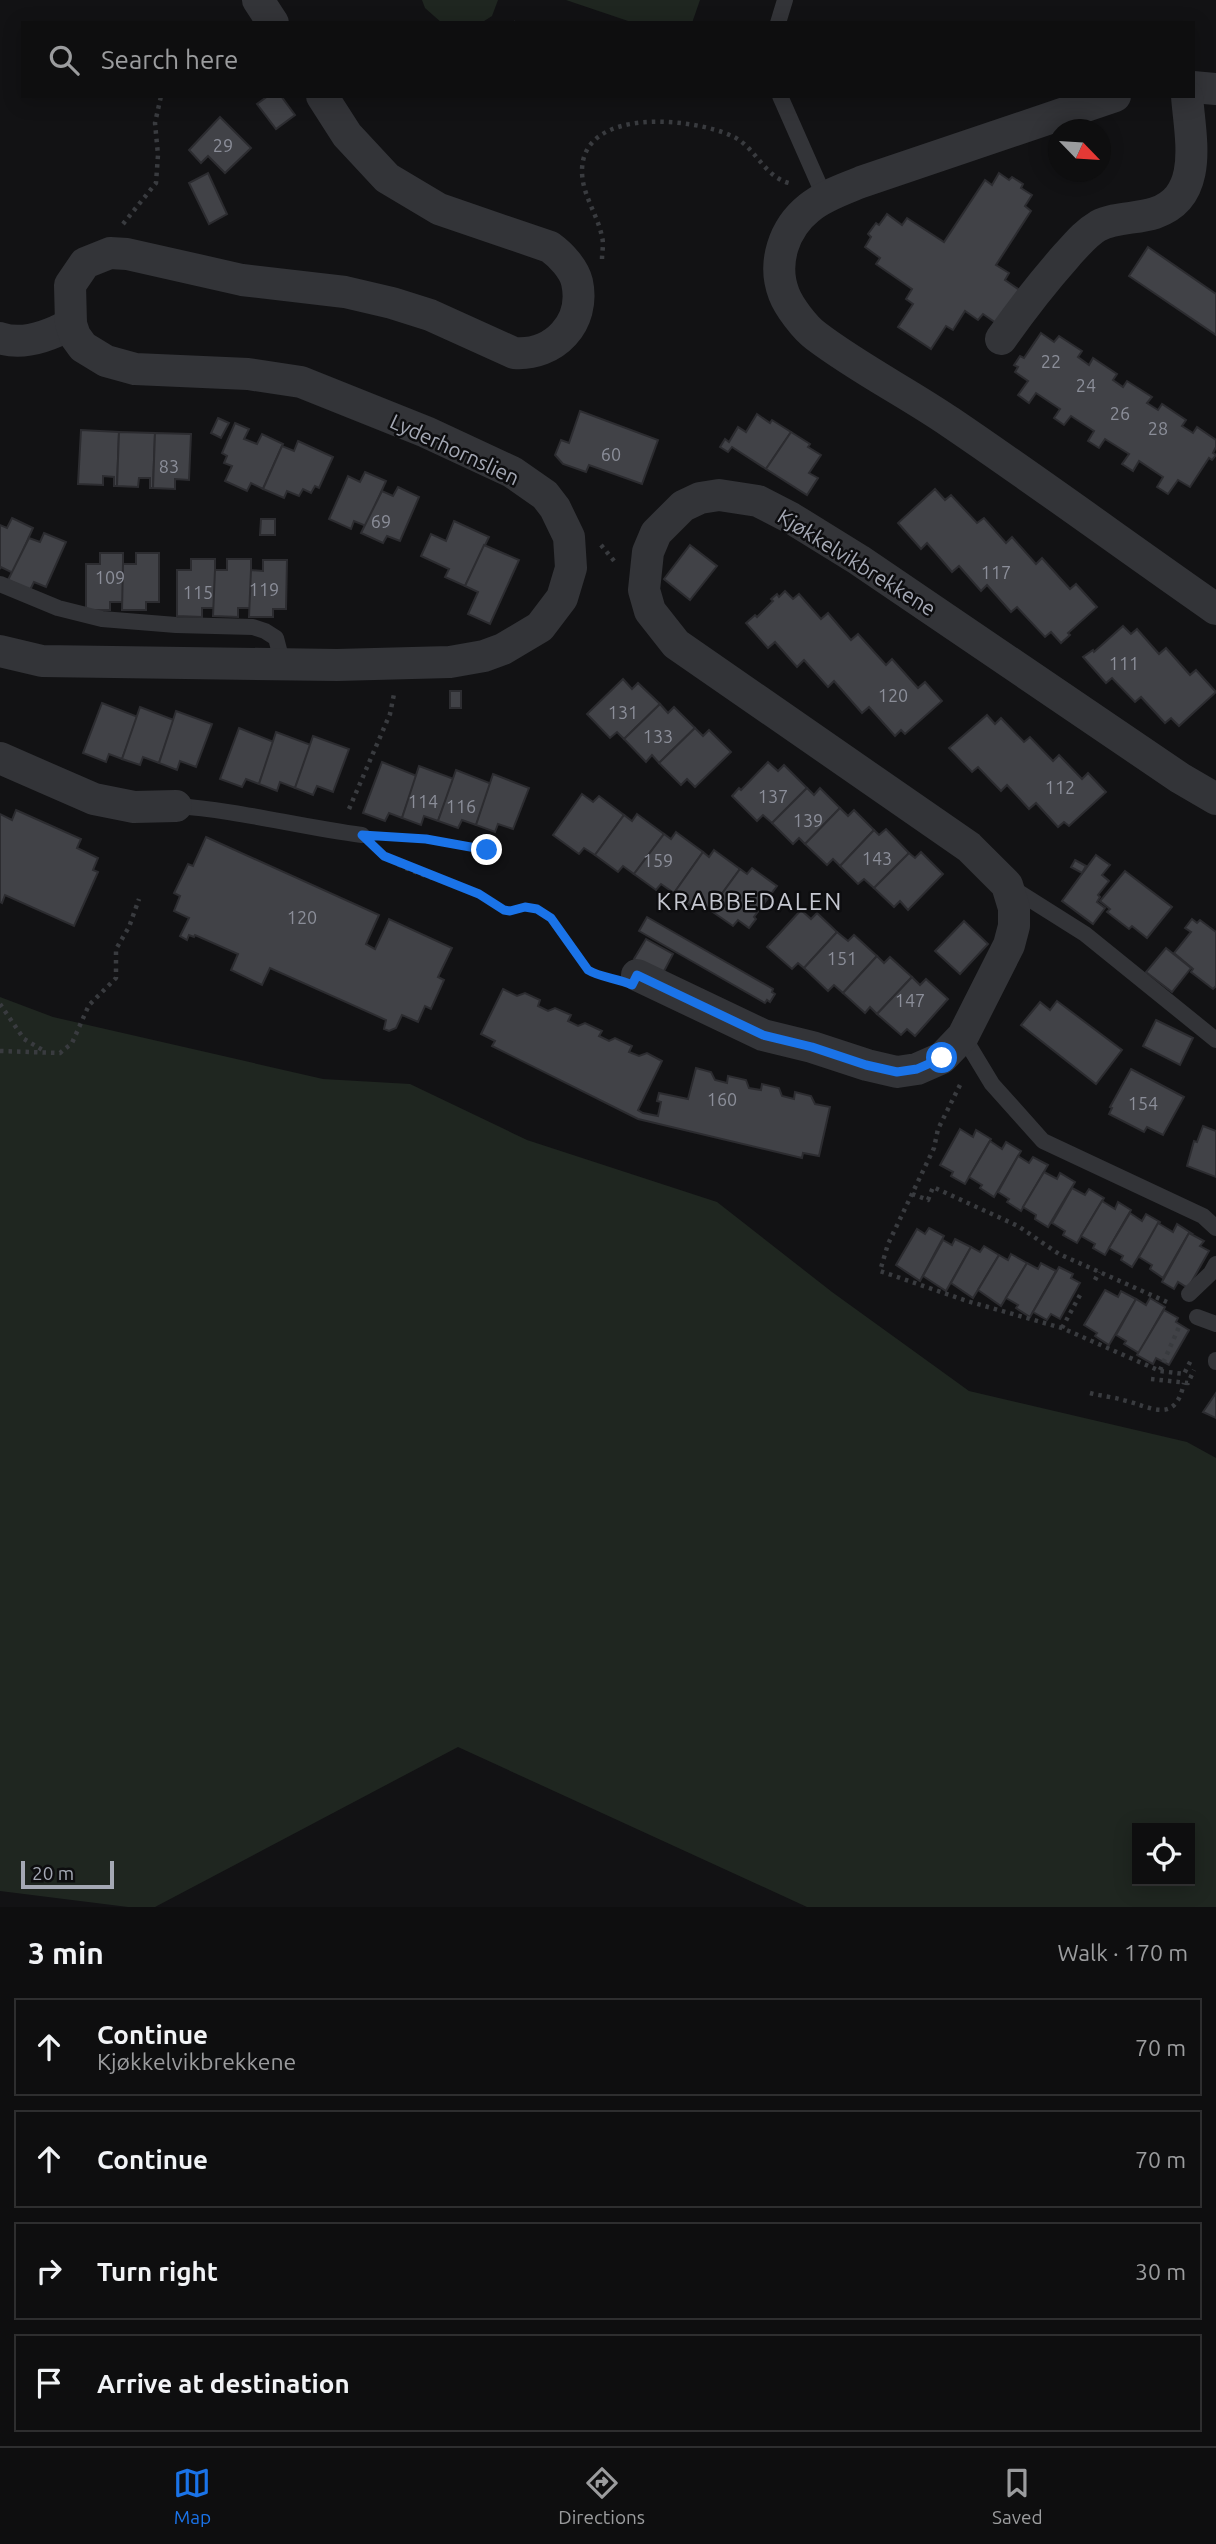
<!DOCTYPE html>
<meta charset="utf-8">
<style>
:root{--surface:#0e0e0f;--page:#1c1c1d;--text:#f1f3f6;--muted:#9b9c9e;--line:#2e2e2f;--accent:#1a73e8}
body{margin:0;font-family:Ubuntu,sans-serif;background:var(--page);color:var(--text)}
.controls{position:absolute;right:21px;bottom:21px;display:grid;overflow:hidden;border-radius:0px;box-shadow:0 4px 18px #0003}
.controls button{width:63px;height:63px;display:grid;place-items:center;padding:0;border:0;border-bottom:2px solid var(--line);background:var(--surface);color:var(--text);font:35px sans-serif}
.compass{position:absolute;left:1048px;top:119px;width:63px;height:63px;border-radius:50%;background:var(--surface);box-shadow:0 4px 18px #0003;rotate:115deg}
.scale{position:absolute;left:21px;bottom:18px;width:93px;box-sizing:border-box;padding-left:7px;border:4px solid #a4a8b4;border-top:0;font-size:19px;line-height:24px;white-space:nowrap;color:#a4a8b4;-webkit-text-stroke:5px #0d0d0f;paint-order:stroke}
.stop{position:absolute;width:21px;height:21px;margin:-16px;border:5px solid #1a73e8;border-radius:50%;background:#fff}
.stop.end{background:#1a73e8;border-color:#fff;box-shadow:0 2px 7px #0008}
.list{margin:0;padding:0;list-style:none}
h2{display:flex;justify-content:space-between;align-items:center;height:91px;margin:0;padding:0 28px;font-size:30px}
h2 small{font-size:23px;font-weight:400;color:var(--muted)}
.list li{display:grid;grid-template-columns:46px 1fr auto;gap:21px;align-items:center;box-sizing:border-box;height:98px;margin:0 14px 14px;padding:0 14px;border:2px solid var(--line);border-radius:0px}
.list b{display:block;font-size:26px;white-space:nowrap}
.list p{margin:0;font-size:23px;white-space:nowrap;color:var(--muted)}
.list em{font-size:23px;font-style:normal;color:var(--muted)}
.icon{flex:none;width:38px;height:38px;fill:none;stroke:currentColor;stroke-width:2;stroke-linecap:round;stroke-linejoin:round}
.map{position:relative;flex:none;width:1216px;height:1907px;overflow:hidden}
.search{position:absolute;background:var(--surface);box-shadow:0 4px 18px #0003;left:21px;right:21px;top:21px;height:77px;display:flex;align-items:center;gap:18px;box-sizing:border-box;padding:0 24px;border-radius:0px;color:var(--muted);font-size:26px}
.sheet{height:539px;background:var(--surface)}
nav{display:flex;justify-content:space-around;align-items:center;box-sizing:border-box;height:98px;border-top:2px solid var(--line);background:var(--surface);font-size:19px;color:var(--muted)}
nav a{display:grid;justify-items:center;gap:4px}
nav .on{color:var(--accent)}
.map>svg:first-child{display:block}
.green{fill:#1f2620;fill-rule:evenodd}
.building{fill:#414247;stroke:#2c2c30;stroke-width:2}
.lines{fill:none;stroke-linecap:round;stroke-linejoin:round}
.path{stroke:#393b3f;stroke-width:4.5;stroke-dasharray:3.5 5;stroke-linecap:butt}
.lane{stroke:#333438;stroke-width:16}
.street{stroke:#333438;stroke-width:32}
.route{stroke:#1a73e8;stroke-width:9}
.labels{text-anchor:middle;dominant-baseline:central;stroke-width:5;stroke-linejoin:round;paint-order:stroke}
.number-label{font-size:18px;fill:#8b8e99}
.street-label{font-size:21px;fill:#a4a8b4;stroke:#0d0d0f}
.quarter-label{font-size:24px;letter-spacing:2px;fill:#c5c7d0;stroke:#0d0d0f}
</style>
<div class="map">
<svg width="1216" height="1907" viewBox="0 0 1216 1907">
<rect width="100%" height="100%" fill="#121214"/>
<!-- green -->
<g class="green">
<polygon points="422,0 498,0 492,16 481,23 442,23 425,8"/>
<polygon points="566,0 700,0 692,23 634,23"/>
<path d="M0,997L53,1017L323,1079L410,1084L527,1140L717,1202L832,1292L969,1391L1187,1442L1216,1458V1907H807L458,1747L155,1907H128L0,1891ZM1190,1828V1881H1137V1828Z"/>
</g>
<!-- building -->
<g class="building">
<polygon points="268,96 281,96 295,115 276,129 257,104"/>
<polygon points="220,117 251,148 225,173 208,156 201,163 189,150"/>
<polygon points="208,173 227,214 209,224 189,183"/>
<polygon points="999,173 1009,180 1012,177 1023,184 1021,188 1032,195 1025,206 1031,211 996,265 1009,273 1005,280 1021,291 999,325 983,314 978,320 965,311 953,330 946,326 931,349 898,327 913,304 906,299 912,289 876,264 880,258 865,247 871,237 868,234 876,223 879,225 887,214 902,225 907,218 944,242 985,180 992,185"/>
<polygon points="1148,247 1216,294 1216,335 1129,276"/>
<polygon points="1041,333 1054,342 1059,336 1082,351 1078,357 1089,365 1093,358 1117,374 1113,380 1123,387 1127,381 1152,397 1147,403 1158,410 1162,404 1186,420 1182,426 1193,433 1197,427 1216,440 1216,447 1213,453 1216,455 1212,460 1209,458 1190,487 1178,480 1168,494 1157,487 1163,477 1139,461 1133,471 1122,464 1129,454 1105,439 1099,448 1088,441 1094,431 1071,416 1064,425 1054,418 1060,409 1036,393 1029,403 1018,395 1028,381 1015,372 1018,367 1014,365 1020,356 1024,358"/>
<polygon points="580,411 658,440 642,484 589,465 586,472 563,464 555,455 561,440 569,443"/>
<polygon points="757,414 770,423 772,420 791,432 766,469 732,447 728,452 720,447 725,439 729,442 738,427 746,432"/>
<polygon points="218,418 229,423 221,438 211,433"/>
<polygon points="235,423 249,429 244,439 257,444 262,434 283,444 263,489 251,483 247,491 225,481 232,466 224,463 227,456 222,453"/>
<polygon points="81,430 119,432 117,486 114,486 114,477 103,476 103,485 78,484"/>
<polygon points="119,432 155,433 153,488 150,488 150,478 139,478 138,487 117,486"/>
<polygon points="791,432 810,444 808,447 821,455 809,473 818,478 807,495 766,469"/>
<polygon points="155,433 191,434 189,480 175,479 175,489 153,488"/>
<polygon points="298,441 333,457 319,488 315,486 311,493 303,489 299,496 287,491 284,498 263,489 282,446 294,451"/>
<polygon points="365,472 386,481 366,526 354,521 351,529 329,519 348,476 360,482"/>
<polygon points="398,487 419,497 400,541 387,536 383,543 361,533 382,491 393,496"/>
<polygon points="935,489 945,500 951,495 977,523 984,518 1006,543 1012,537 1036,564 1042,558 1070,589 1076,584 1097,607 1068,633 1070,635 1061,643 1051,632 1045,637 1017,607 1011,612 987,585 981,591 959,566 952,572 927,543 921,549 898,523"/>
<polygon points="12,518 33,528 13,573 1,567 0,569 0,525 7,528"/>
<polygon points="261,519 275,519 275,535 260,535"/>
<polygon points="454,521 489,537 465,586 445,577 449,569 421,556 431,534 446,541"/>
<polygon points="44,533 66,542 46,587 34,582 30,590 8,580 29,538 40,542"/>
<polygon points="484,545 519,560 490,624 468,614 478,592 465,586"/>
<polygon points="690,545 717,566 690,600 664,579"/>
<polygon points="100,553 123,553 123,602 110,602 110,610 86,610 86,564 100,564"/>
<polygon points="136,553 159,553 159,602 146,602 146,610 122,610 123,564 136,564"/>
<polygon points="191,559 215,559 215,608 202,608 202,617 177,616 177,570 191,570"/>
<polygon points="227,559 251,559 251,608 238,608 238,617 213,616 215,570 227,570"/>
<polygon points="263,560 287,560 286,609 273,609 273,617 249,617 251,570 263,571"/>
<polygon points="785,591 793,599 799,594 821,619 828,613 851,640 858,634 886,665 892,659 918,688 925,682 942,701 905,734 901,730 895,736 869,707 862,713 834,681 828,687 804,660 797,667 775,642 768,648 746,623 755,615 757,617 773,601 771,599 777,594 779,597"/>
<polygon points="1123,626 1131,634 1137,629 1159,654 1166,648 1190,675 1196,670 1216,692 1179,726 1171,718 1165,723 1141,697 1135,702 1112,678 1106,683 1083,657 1093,650 1094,652"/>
<polygon points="623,679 632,689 638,683 660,704 624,739 617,732 610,738 587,714"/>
<rect x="450" y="691" width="11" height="17"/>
<polygon points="102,703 138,717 122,759 109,754 106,762 83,753"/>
<polygon points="660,704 668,713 674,707 695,728 659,763 652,755 646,762 624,739"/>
<polygon points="140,707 174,720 159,763 143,757 140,765 122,759"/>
<polygon points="176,711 212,724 196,767 180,761 177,770 159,763"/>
<polygon points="987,715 995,724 1001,718 1024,742 1030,737 1053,761 1059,755 1082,779 1088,773 1106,792 1069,826 1064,822 1058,827 1036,803 1029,809 1007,785 1001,791 978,767 972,772 949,748"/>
<polygon points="239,728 274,742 259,784 246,779 242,787 220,779"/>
<polygon points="695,728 703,736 709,730 731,752 695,787 687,779 681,785 659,763"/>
<polygon points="276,732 311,745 295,788 280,782 277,791 259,784"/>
<polygon points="313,736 349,749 333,792 317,786 313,795 295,788"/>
<polygon points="382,762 417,776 402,818 389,813 385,821 363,813"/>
<polygon points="768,762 778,771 784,765 807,788 772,823 763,815 757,821 732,796 739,788 741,790"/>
<polygon points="419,766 454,779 438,821 424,816 421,825 402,818"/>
<polygon points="456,770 492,784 476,825 462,820 458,828 438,821"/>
<polygon points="493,774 529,788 513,829 498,824 495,832 476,825"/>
<polygon points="807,788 814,795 820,788 840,808 805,844 799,838 793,844 772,823"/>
<polygon points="582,794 593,802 599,796 624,815 595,855 584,848 579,854 553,835"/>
<polygon points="840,808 848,816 854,810 874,830 840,866 833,859 827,865 805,844"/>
<polygon points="16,810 81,839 77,848 98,858 93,870 98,872 74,926 5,895 2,903 0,902 0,814 12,820"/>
<polygon points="637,814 664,834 634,874 623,866 618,872 595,855 624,815 632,821"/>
<polygon points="886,829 909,853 874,888 864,879 858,884 840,866 874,830 879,835"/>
<polygon points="676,832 703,852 674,893 661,884 656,890 634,874 664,834 671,839"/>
<polygon points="206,837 379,915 366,944 375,949 389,919 452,948 438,977 444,980 431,1009 425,1006 418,1022 402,1015 396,1028 389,1031 384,1029 386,1020 270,968 262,985 231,970 238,954 195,935 194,937 189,935 187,940 180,936 189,918 174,911 180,896 174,893 188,864 193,866"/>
<polygon points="714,850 740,869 710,910 700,902 695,909 674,893 703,852 709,857"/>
<polygon points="921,852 943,874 908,910 900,901 894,907 874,888 909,853 915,858"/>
<polygon points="1096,855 1110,865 1102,875 1109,881 1098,895 1100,897 1097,902 1105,908 1093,924 1062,901"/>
<polygon points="1075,860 1086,866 1082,873 1071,867"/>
<polygon points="752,868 777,886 754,917 756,919 749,928 738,920 733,926 710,910 740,869 747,874"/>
<polygon points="1125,871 1172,907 1147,938 1132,926 1129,929 1107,912 1110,909 1100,901"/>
<polygon points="801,910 811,919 817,913 837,932 804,968 798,963 792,969 767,947"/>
<polygon points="647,917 773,989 772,992 775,994 770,1002 767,1000 765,1003 639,931"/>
<polygon points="1192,919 1197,923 1200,920 1216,932 1216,986 1213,989 1191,972 1193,969 1174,953 1191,932 1185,928"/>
<polygon points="964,921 988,944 960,974 935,951"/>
<polygon points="837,932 848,941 854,935 877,956 843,993 834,985 828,991 804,968"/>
<polygon points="646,939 673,954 662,975 634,959"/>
<polygon points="1166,948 1191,968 1172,992 1146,972"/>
<polygon points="877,956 884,963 890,957 912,977 877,1014 870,1007 865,1013 843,993"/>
<polygon points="912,977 920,985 926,979 948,999 915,1036 907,1029 901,1035 877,1014"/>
<polygon points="503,989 517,996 525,993 540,1000 538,1006 548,1011 555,1008 571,1015 568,1021 578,1026 585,1023 602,1031 599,1036 609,1041 615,1038 632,1046 629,1052 639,1056 647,1053 662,1061 638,1110 643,1113 658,1116 661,1102 657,1101 659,1093 688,1099 696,1068 711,1072 715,1080 727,1083 728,1076 746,1080 749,1088 761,1090 762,1084 779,1088 782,1096 794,1099 795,1092 811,1096 815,1104 830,1107 819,1156 803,1153 802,1158 638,1119 492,1046 495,1041 481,1034"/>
<polygon points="1057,1001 1122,1050 1096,1084 1021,1025 1040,1002 1050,1010"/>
<polygon points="1156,1020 1193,1038 1180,1065 1143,1046"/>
<polygon points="1131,1069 1184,1097 1163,1135 1147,1127 1144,1132 1109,1114 1112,1108 1110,1107"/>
<polygon points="1203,1126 1216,1131 1216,1177 1187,1166 1194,1141 1197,1142"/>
<polygon points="960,1129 973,1137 976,1130 991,1139 965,1184 951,1176 953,1172 940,1165"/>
<polygon points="990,1141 1002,1149 1006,1142 1021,1151 994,1197 980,1188 982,1185 969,1177"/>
<polygon points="1018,1156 1029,1163 1033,1157 1048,1165 1021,1211 1007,1202 1009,1199 998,1192"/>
<polygon points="1044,1172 1057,1179 1060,1173 1075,1182 1048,1227 1035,1219 1036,1215 1023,1207"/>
<polygon points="1072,1188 1085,1195 1089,1189 1104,1198 1077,1243 1063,1235 1065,1231 1052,1223"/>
<polygon points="1102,1201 1115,1209 1118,1202 1131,1210 1105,1255 1093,1248 1095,1244 1081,1236"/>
<polygon points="1130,1213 1142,1221 1146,1214 1160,1222 1132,1267 1121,1260 1123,1256 1109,1248"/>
<polygon points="1158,1223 1173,1232 1177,1224 1191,1233 1189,1233 1163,1278 1150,1269 1152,1265 1139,1257"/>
<polygon points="929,1228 944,1236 920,1281 896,1265 917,1229 925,1234"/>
<polygon points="1189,1233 1204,1241 1200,1246 1209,1251 1188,1288 1178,1282 1174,1289 1162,1282"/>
<polygon points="955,1239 971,1247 946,1291 923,1276 943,1240 952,1245"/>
<polygon points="984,1246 999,1255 973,1298 951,1283 971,1247 980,1252"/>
<polygon points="1011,1254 1027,1263 1001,1306 978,1290 999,1255 1008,1260"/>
<polygon points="1027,1263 1038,1269 1041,1263 1056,1271 1030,1317 1016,1308 1018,1305 1006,1298"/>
<polygon points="1059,1267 1073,1274 1071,1278 1080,1283 1060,1319 1051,1314 1047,1320 1033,1312"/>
<polygon points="1105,1290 1118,1297 1121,1291 1136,1299 1109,1345 1095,1336 1097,1333 1084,1325"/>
<polygon points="1150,1298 1165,1307 1139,1353 1124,1344 1126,1341 1116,1335 1136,1299 1146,1305"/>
<polygon points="1164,1310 1178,1318 1176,1322 1189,1330 1169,1365 1156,1358 1153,1364 1137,1355"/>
<polygon points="1216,1393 1216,1418 1203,1412"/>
</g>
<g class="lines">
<!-- path -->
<g class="path">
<polyline points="513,22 514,23"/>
<polyline points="123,224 156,183 158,155 155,123 161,96"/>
<path d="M602,259C602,252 604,244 602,237C598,215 582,195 582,171C582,106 694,118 732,136C756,147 763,176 789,183"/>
<polyline points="601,545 615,562"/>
<polyline points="349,809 390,714 394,694"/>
<polyline points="384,836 426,839 487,850"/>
<path d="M377,850C400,872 448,881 477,893C488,897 496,907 505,910C511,912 515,908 521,907C532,906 543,912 551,918L588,970L606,976"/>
<polyline points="0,1004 24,1039 46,1052"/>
<polyline points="0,1051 60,1053 72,1043 89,1005 116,978 116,949 129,927 139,899"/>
<polyline points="960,1085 938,1129 934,1148 888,1244 880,1271 967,1301 1062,1328 1160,1371 1184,1374 1191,1360"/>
<polyline points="912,1194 928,1200 933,1187 1018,1226 1059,1254 1167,1302"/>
<polyline points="1095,1280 1099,1272"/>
<polyline points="1062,1328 1080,1295"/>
<polyline points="1160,1370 1179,1327"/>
<polyline points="1151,1379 1188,1383 1194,1370"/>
<path d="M1090,1393C1101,1396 1113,1397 1123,1400C1152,1407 1175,1425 1184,1383"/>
</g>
<!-- lane -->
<g class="lane">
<polyline points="778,23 785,0"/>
<polyline points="780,96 825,198"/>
<polyline points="0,584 58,608 102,619 176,625 253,627 265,631 276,638 283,665"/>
<path d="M176,806C238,810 299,827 362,835"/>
<polyline points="1009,886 1085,934 1216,1040"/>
<polyline points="963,1036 992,1084 1043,1141 1203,1216 1216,1228"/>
<polyline points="1189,1294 1211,1273 1216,1264"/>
<polyline points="1197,1317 1216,1324"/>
<polyline points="1216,1362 1216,1360"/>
</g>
<!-- street -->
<g class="street">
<polyline points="258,0 273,23"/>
<polyline points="1193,87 1216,89"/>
<path d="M1115,96L861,182C844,189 823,196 809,208C784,228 772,263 784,294C789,307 805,328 816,336C858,368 906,392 950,422C1040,483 1127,547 1216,609"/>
<path d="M0,338C23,346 51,335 71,324"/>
<path d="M1001,339C1022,309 1043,282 1067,255C1077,244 1086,233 1098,226C1115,217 1137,219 1155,213C1205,196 1190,137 1187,96"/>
<path d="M0,651L42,661L337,665L450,662L484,656L503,649L540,627L562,598L571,568L569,537L555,508L545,495L512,472L426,432L301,382L248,374L135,369L106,361L83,347L75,336L71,324L70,285L85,263L110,253L127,254L242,280L345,292L392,303L430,315L514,353C554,356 586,323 577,282C574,269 561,255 550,247L439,209L387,178L347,135L322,96"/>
<polyline points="0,758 94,799 134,807 176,806"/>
<polyline points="637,975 763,1035 812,1047 867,1065 897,1072 917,1069 942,1058 963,1036 1009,945 1014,926 1014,908 1007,885 969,847 676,644 650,611 644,590 648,552 656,533 683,506 700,498 719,495 758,501 791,518 859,560 1180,778 1216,799"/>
</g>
</g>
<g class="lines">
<!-- route -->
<path class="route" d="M487,850L426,839L362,835L384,856L479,894L504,910L510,911L525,907L537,909L551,918L588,970C601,978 618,978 632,985L637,975L763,1035L812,1047L866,1065L897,1072L917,1069L942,1058"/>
</g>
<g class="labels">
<!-- number labels -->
<g class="number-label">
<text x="223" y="145">29</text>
<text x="1051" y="361">22</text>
<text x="1086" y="385">24</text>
<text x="1120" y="413">26</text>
<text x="1158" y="428">28</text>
<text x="611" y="454">60</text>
<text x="169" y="466">83</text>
<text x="381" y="521">69</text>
<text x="996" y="572">117</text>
<text x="110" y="577">109</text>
<text x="264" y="589">119</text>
<text x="198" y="592">115</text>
<text x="1124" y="663">111</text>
<text x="893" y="695">120</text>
<text x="623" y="712">131</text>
<text x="658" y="736">133</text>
<text x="1060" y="787">112</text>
<text x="773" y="796">137</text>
<text x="423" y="801">114</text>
<text x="461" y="806">116</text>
<text x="808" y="820">139</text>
<text x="877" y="858">143</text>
<text x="658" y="860">159</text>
<text x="302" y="917">120</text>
<text x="842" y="958">151</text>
<text x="910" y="1000">147</text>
<text x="722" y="1099">160</text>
<text x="1143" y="1103">154</text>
</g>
<!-- street labels -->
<g class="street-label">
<text transform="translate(455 449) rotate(25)">Lyderhornslien</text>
<text transform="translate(857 562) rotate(32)">Kjøkkelvikbrekkene</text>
</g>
<!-- quarter labels -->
<g class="quarter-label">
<text x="750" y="901">KRABBEDALEN</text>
</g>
</g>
</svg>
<div class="controls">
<button><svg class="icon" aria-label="locate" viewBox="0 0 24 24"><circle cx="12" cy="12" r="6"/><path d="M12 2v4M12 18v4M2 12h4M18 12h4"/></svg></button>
</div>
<svg class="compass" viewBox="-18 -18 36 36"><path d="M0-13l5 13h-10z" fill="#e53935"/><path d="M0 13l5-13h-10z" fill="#9b9c9e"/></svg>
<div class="scale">20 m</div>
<div class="stop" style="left:942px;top:1058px"></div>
<div class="stop end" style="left:487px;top:850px"></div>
<div class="search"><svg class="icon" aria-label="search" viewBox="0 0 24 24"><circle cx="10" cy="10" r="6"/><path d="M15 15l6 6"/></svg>Search here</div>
</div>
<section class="sheet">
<h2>3 min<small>Walk · 170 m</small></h2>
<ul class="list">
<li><svg class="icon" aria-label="ahead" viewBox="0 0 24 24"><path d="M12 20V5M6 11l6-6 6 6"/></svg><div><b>Continue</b><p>Kjøkkelvikbrekkene</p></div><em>70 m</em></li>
<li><svg class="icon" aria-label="ahead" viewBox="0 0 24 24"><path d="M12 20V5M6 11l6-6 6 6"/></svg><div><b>Continue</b></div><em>70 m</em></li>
<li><svg class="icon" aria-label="right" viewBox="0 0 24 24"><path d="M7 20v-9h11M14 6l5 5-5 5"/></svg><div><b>Turn right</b></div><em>30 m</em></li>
<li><svg class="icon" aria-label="arrive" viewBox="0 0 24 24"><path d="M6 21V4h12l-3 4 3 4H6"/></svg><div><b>Arrive at destination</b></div></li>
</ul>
</section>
<nav>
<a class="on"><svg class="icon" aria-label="map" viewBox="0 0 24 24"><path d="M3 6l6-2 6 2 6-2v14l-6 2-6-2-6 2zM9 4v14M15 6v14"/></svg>Map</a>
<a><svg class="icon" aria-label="directions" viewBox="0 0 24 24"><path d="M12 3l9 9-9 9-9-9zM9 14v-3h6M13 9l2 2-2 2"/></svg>Directions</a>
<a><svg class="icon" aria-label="saved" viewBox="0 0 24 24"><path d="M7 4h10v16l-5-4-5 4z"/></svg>Saved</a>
</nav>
